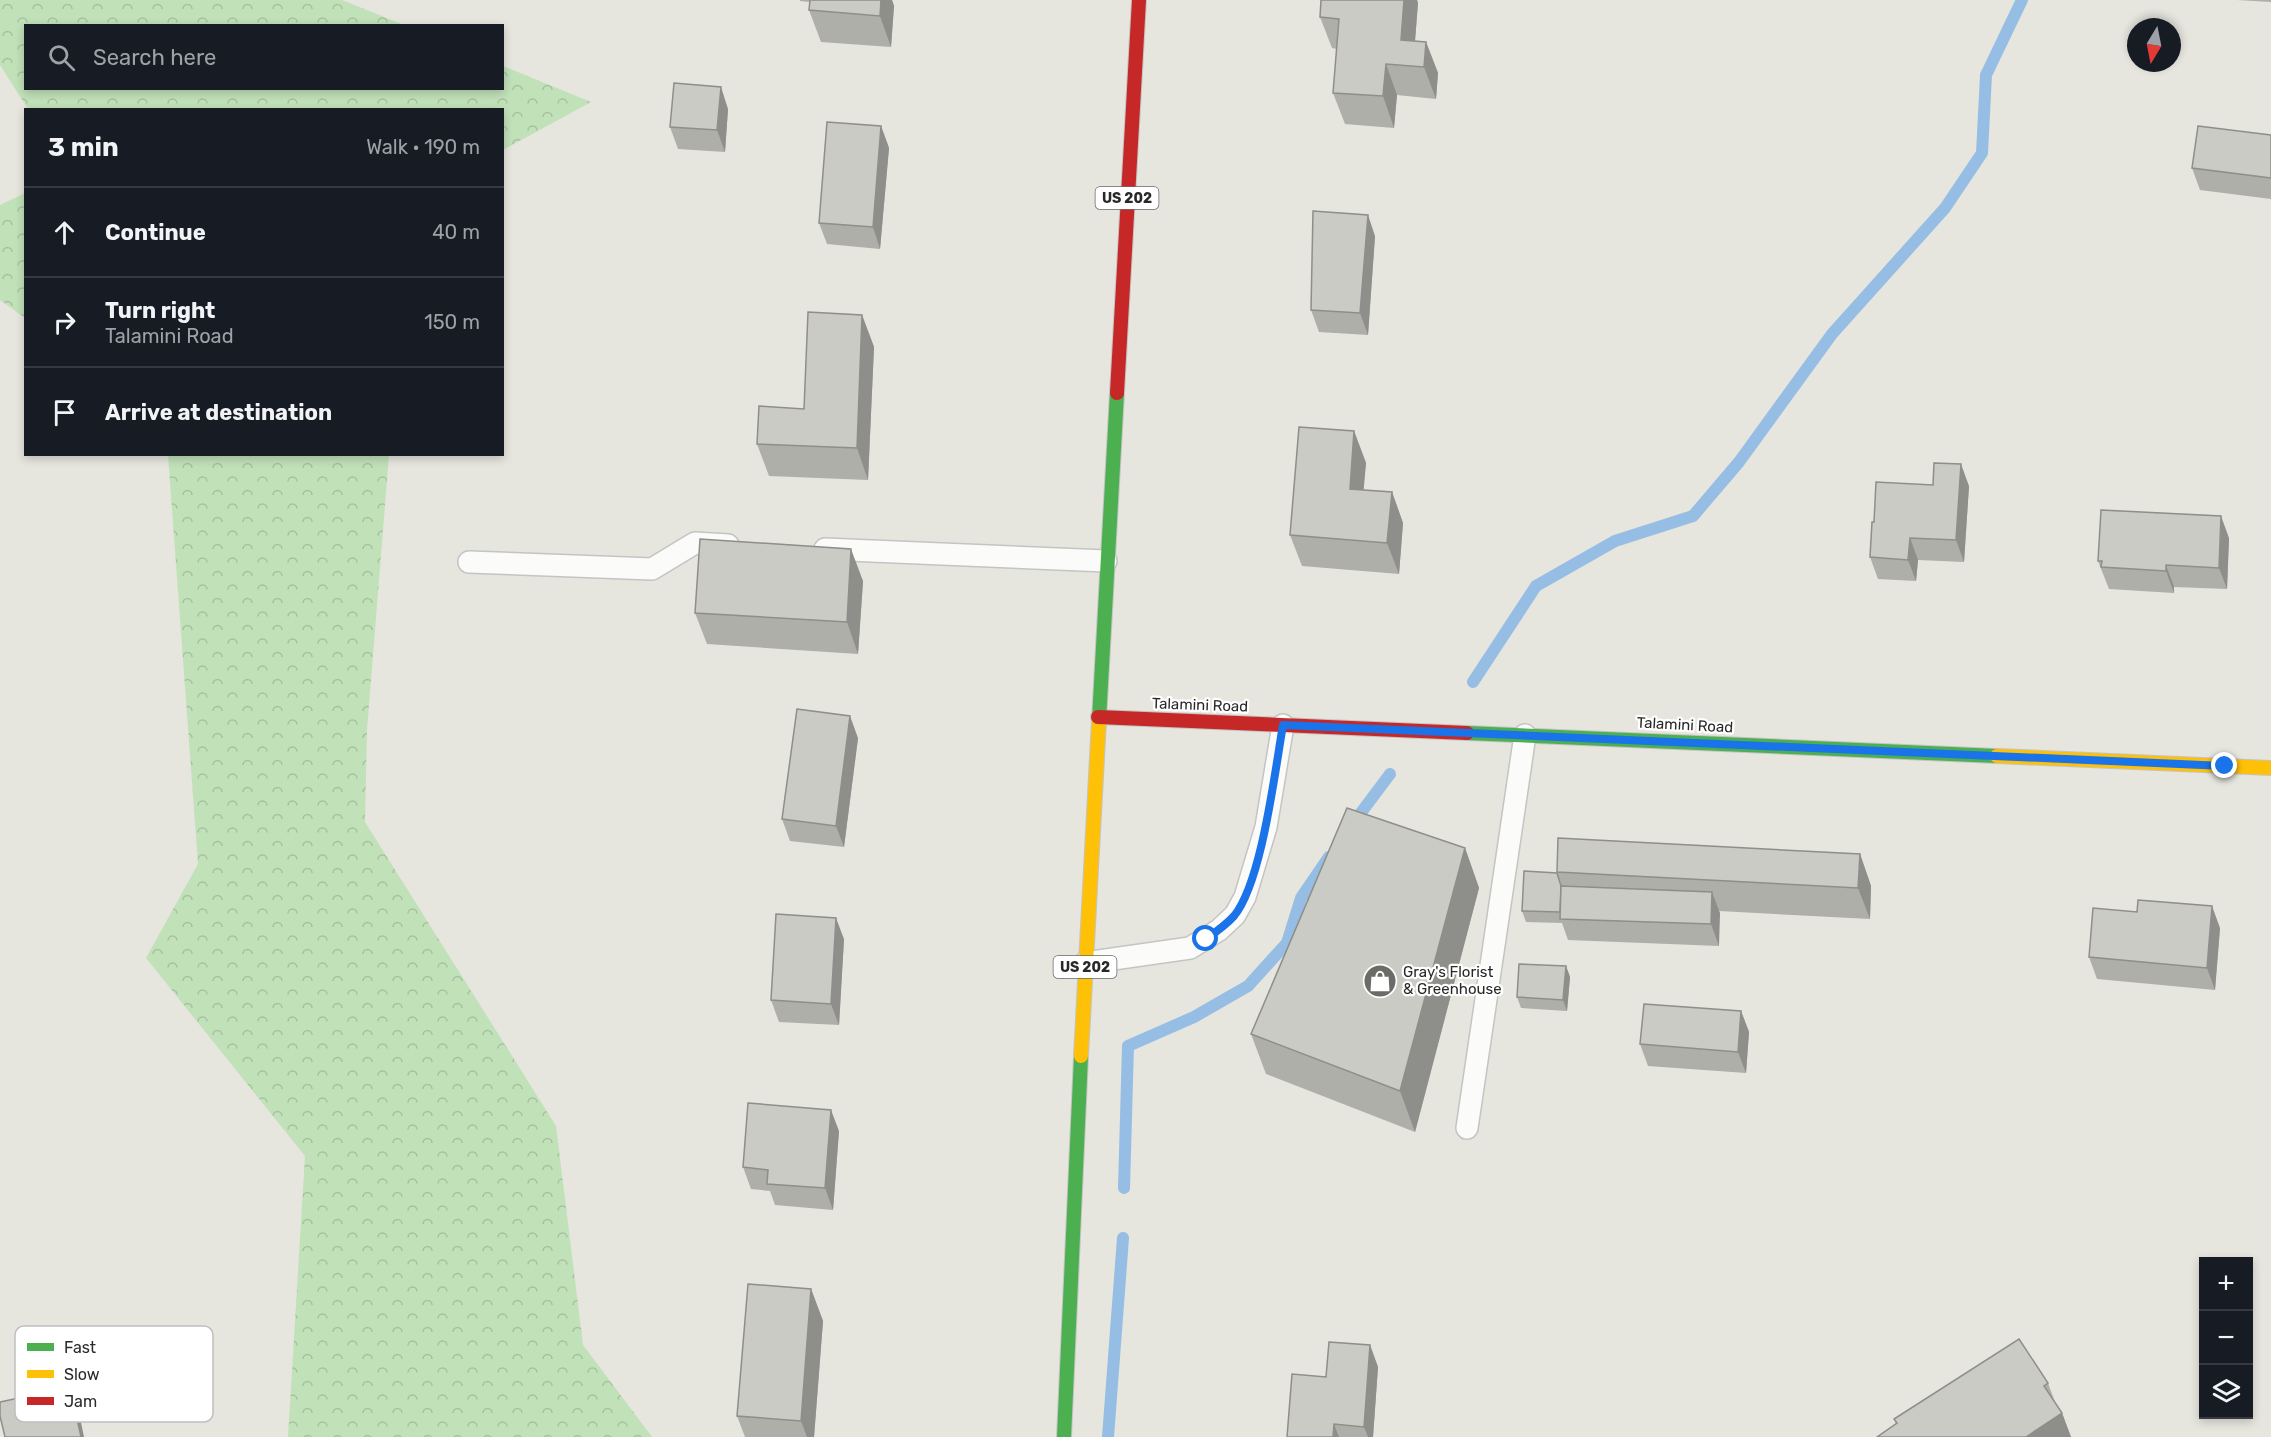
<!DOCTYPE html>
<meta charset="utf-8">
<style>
:root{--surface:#171b24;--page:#242831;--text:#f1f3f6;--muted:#9ea1a6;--line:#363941}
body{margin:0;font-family:Rubik,sans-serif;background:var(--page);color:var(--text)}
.controls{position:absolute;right:18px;bottom:18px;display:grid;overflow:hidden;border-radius:0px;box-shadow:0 3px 9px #0003}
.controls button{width:54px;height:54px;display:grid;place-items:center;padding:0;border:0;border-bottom:2px solid var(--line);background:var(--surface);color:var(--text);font:30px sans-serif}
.compass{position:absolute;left:2127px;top:18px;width:54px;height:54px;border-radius:50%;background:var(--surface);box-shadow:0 3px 9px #0003;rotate:190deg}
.stop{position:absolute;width:18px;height:18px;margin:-14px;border:4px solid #1a73e8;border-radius:50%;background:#fff}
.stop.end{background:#1a73e8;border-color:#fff;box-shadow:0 2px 6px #0008}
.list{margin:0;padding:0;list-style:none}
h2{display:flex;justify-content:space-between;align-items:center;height:78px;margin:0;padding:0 24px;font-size:26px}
h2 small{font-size:20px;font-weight:400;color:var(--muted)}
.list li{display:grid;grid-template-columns:39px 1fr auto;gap:18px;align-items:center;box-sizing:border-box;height:90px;padding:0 24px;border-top:2px solid var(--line)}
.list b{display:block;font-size:22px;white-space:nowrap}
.list p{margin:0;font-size:20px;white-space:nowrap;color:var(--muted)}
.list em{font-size:20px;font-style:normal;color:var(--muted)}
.icon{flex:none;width:33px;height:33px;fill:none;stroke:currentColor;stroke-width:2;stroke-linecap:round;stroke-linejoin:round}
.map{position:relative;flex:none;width:2271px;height:1437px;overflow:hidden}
.search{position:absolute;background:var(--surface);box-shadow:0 3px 9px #0003;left:24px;top:24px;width:480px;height:66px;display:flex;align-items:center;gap:15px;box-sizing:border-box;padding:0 21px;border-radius:0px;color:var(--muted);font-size:22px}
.panel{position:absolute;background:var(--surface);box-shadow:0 3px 9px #0003;left:24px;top:108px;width:480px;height:348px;border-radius:0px}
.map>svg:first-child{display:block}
.forest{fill:url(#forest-crowns)}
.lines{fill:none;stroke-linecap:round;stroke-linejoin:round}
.stream{stroke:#96bee4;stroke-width:12}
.lane-casing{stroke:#c4c4c4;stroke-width:24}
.fast-casing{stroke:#c4c4c4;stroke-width:16}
.slow-casing{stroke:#c4c4c4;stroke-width:16}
.jam-casing{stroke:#c4c4c4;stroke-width:16}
.lane{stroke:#fbfbfa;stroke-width:21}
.fast{stroke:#4caf50;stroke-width:14}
.slow{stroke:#ffc107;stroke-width:14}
.jam{stroke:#c62828;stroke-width:14}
.wall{fill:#afafa9}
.shaded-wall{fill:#8e8e8a}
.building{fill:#cbcbc5;stroke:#8e8e8a;stroke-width:1.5}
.route{stroke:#1a73e8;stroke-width:8}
.labels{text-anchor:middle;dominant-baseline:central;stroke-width:4.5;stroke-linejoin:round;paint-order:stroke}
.shield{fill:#fff;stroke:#696969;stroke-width:1.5}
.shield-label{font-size:14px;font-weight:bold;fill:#292929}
.street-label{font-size:15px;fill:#292929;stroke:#fff}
.poi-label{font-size:15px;fill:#292929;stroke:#fff;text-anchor:start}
.key{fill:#fff;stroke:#bfbfbf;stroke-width:1.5}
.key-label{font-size:16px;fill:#292929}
</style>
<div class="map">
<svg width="2271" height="1437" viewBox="0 0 2271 1437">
<defs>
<pattern id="forest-crowns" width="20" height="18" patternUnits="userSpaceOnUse" patternTransform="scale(1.5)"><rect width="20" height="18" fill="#c1e1b9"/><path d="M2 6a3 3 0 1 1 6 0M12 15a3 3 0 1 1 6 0" fill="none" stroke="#a6c19f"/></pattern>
</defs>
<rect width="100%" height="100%" fill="#e6e5de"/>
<!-- forest -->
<g class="forest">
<polygon points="0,0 342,0 404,25 26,26 26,88 502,88 503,66 591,102 503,150 502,110 28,109 0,65"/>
<polygon points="25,193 25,318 0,300 0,205"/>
<polygon points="168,455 389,455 367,730 365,822 556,1126 583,1345 652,1437 288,1437 305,1156 146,958 198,864"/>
</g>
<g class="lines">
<!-- stream -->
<g class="stream">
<polyline points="1473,682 1536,586 1615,541 1693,516 1739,462 1832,334 1945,208 1982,153 1986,75 2022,0"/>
<polyline points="1351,826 1390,774"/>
<polyline points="1124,1188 1128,1046 1194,1017 1248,986 1287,943 1301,898 1329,857"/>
<polyline points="1108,1437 1123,1238"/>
</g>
<!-- lane casing -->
<g class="lane-casing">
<g id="lane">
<polyline points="825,549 1106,561"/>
<polyline points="469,562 652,569 695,543 728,545"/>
<polyline points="1085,963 1190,948 1219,930 1235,915 1245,897 1266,827 1283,725"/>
<polyline points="1467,1128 1525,735"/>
</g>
</g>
<!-- fast casing -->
<g class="fast-casing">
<g id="fast">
<polyline points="1099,720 1117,393"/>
<polyline points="1467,733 1997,756"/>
<polyline points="1064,1437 1081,1056"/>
</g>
</g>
<!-- slow casing -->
<g class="slow-casing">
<g id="slow">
<polyline points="1997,756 2271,768"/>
<polyline points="1081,1056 1099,720"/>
</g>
</g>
<!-- jam casing -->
<g class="jam-casing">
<g id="jam">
<polyline points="1117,393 1139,0"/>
<polyline points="1098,717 1467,733"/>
</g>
</g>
<!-- lane -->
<use href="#lane" class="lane"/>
<!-- fast -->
<use href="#fast" class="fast"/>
<!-- slow -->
<use href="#slow" class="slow"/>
<!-- jam -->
<use href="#jam" class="jam"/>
</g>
<!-- wall -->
<g class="wall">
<polygon points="800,0 892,0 894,6 891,47 821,42 809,10 810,2 800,1"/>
<polygon points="1321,0 1417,0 1418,3 1415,41 1426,42 1438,73 1436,99 1397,95 1394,128 1345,124 1333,93 1337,49 1332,48 1320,17"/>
<polygon points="2237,0 2271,0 2271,2"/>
<polygon points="728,109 725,152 678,149 670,127"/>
<polygon points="881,126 889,148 880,249 827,244 819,223"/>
<polygon points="2271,135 2271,199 2200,190 2192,168"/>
<polygon points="1375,236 1368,335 1319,332 1311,310"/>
<polygon points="862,315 874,347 868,480 769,476 757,444 804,409"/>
<polygon points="1354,431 1366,463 1363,490 1392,492 1403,523 1399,574 1302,566 1290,535"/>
<polygon points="1933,485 1969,486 1964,562 1918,560 1916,581 1878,579 1870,557 1874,522"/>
<polygon points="2229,538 2227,589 2174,587 2174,593 2109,589 2098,561"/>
<polygon points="863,581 858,654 707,644 695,613"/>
<polygon points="858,738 844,847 790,841 782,819"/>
<polygon points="1465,848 1479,888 1415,1132 1266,1074 1251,1034"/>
<polygon points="1860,854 1871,886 1870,919 1719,911 1719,946 1568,940 1562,923 1526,922 1522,911 1557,873 1557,872"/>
<polygon points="2220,928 2215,990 2097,979 2089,957"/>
<polygon points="844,939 839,1025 779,1022 771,1000"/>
<polygon points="1566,966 1570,977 1567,1011 1521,1008 1517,997"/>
<polygon points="1741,1011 1749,1032 1746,1073 1648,1066 1640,1044"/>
<polygon points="839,1131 833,1210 775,1205 770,1191 751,1189 743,1167"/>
<polygon points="811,1289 823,1321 814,1437 745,1437 737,1416"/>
<polygon points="1370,1345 1378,1367 1373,1437 1287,1437 1326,1377"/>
<polygon points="2048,1383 2055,1402 2062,1413 2071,1437 1877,1437 1896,1424 1894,1419"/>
</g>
<!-- shaded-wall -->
<g class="shaded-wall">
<polygon points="881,0 892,0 894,6 891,47 880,16"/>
<polygon points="1404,0 1417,0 1418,3 1413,66 1401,40"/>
<polygon points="1426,42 1438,73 1436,99 1424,67"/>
<polygon points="1386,64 1397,95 1394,128 1383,96"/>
<polygon points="721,87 728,109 725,152 717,130"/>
<polygon points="881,126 889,148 880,249 873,227"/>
<polygon points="1368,215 1375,236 1368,335 1360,313"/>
<polygon points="862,315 874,347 868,480 857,448"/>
<polygon points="1354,431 1366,463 1361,520 1350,489"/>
<polygon points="1961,464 1969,486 1964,562 1956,540"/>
<polygon points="1392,492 1403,523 1399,574 1387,543"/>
<polygon points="2221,516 2229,538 2227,589 2219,568"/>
<polygon points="1910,538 1918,560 1916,581 1908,560"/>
<polygon points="851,549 863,581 858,654 847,622"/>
<polygon points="2166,565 2174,587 2174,593 2166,571"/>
<polygon points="850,716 858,738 844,847 836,826"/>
<polygon points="1465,848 1479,888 1415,1132 1400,1091"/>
<polygon points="1860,854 1871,886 1870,919 1858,888"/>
<polygon points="1712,892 1720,913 1719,946 1711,924"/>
<polygon points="2212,906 2220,928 2215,990 2207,968"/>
<polygon points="836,918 844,939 839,1025 831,1004"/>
<polygon points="1566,966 1570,977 1567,1011 1563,1000"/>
<polygon points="1741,1011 1749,1032 1746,1073 1738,1052"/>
<polygon points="831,1110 839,1131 833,1210 825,1188"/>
<polygon points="811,1289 823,1321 814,1437 807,1437 801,1421"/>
<polygon points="1370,1345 1378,1367 1373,1437 1368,1437 1364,1427"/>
<polygon points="70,1387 78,1408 84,1437 81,1437"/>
<polygon points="2062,1413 2071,1437 2026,1437"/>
<polygon points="1334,1424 1339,1437 1333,1437"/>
</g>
<!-- building -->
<g class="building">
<polygon points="810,0 881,0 880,16 809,10"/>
<polygon points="1321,0 1404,0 1401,40 1426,42 1424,67 1386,64 1383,96 1333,93 1339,19 1320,17"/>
<polygon points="674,83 721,87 717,130 670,127"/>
<polygon points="827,122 881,126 873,227 819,223"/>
<polygon points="2198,126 2271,135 2271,178 2192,168"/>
<polygon points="1313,211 1368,215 1360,313 1311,310"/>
<polygon points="808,312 862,315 857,448 757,444 759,406 804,409"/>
<polygon points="1299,427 1354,431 1350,489 1392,492 1387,543 1290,535"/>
<polygon points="1934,463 1961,464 1956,540 1910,538 1908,560 1870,557 1872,522 1874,522 1876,482 1933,485"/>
<polygon points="2101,510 2221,516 2219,568 2166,565 2166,571 2101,567 2102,561 2098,561"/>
<polygon points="700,539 851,549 847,622 695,613"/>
<polygon points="797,709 850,716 836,826 782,819"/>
<polygon points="1347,808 1465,848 1400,1091 1251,1034"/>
<polygon points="1558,838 1860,854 1858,888 1557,872"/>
<polygon points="1524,871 1557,873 1561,886 1560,912 1522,911"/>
<polygon points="1561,886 1712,892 1711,924 1560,919"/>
<polygon points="2138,900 2212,906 2207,968 2089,957 2093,908 2137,912"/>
<polygon points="776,914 836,918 831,1004 771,1000"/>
<polygon points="1519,964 1566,966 1563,1000 1517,997"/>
<polygon points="1644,1004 1741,1011 1738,1052 1640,1044"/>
<polygon points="748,1103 831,1110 825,1188 767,1184 768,1170 743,1167"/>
<polygon points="748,1284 811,1289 801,1421 737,1416"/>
<polygon points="2019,1339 2048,1383 2044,1386 2062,1413 2026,1437 1877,1437 1897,1423 1894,1419"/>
<polygon points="1329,1342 1370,1345 1364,1427 1334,1424 1333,1437 1287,1437 1292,1374 1326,1377"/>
<polygon points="70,1387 81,1437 5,1437 0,1416 0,1402"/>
</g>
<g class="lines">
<!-- route -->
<path class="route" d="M1206,939C1216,932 1226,925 1234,916C1262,882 1275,770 1283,725L2225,766"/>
</g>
<!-- icons -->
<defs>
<g id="shop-disc" transform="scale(1.725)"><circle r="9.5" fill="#6b6b68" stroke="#fff"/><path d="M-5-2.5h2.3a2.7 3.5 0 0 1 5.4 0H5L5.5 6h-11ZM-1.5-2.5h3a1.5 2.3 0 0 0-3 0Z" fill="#fff"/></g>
</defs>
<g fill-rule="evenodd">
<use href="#shop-disc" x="1380" y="981"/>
</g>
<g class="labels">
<!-- shield labels -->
<g class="shield">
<rect x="1095.5" y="187" width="63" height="22" rx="4.5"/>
<rect x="1053.5" y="956" width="63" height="22" rx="4.5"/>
</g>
<g class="shield-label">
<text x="1127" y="198">US 202</text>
<text x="1085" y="967">US 202</text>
</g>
<!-- street labels -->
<g class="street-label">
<text transform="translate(1200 705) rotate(2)">Talamini Road</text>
<text transform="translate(1685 725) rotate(3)">Talamini Road</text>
</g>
<!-- poi labels -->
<g class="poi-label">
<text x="1403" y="972">Gray's Florist<tspan x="1403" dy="17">&amp; Greenhouse</tspan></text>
</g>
</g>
<!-- legend -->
<rect x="15" y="1326" width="198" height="96" rx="9" class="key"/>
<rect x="27" y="1343" width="27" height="8" fill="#4caf50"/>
<rect x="27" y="1370" width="27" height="8" fill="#ffc107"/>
<rect x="27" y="1397" width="27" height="8" fill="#c62828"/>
<g class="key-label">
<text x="64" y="1353">Fast</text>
<text x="64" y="1380">Slow</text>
<text x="64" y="1407">Jam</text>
</g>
</svg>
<div class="controls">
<button>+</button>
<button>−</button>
<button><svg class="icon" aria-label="layers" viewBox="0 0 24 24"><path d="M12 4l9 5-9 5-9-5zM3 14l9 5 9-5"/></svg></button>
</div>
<svg class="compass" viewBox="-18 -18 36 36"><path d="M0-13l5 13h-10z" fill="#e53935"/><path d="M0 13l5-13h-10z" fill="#9ea1a6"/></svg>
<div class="stop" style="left:1206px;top:939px"></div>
<div class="stop end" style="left:2225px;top:766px"></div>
<div class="search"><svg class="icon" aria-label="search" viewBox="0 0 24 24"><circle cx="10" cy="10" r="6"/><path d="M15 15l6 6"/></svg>Search here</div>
<section class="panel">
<h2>3 min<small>Walk · 190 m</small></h2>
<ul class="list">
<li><svg class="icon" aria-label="ahead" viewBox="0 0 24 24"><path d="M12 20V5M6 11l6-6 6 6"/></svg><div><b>Continue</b></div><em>40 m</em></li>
<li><svg class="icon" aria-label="right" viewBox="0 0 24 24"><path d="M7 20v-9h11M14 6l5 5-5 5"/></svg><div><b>Turn right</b><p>Talamini Road</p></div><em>150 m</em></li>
<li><svg class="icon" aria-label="arrive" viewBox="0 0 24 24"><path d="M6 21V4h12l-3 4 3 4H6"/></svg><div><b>Arrive at destination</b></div></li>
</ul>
</section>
</div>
